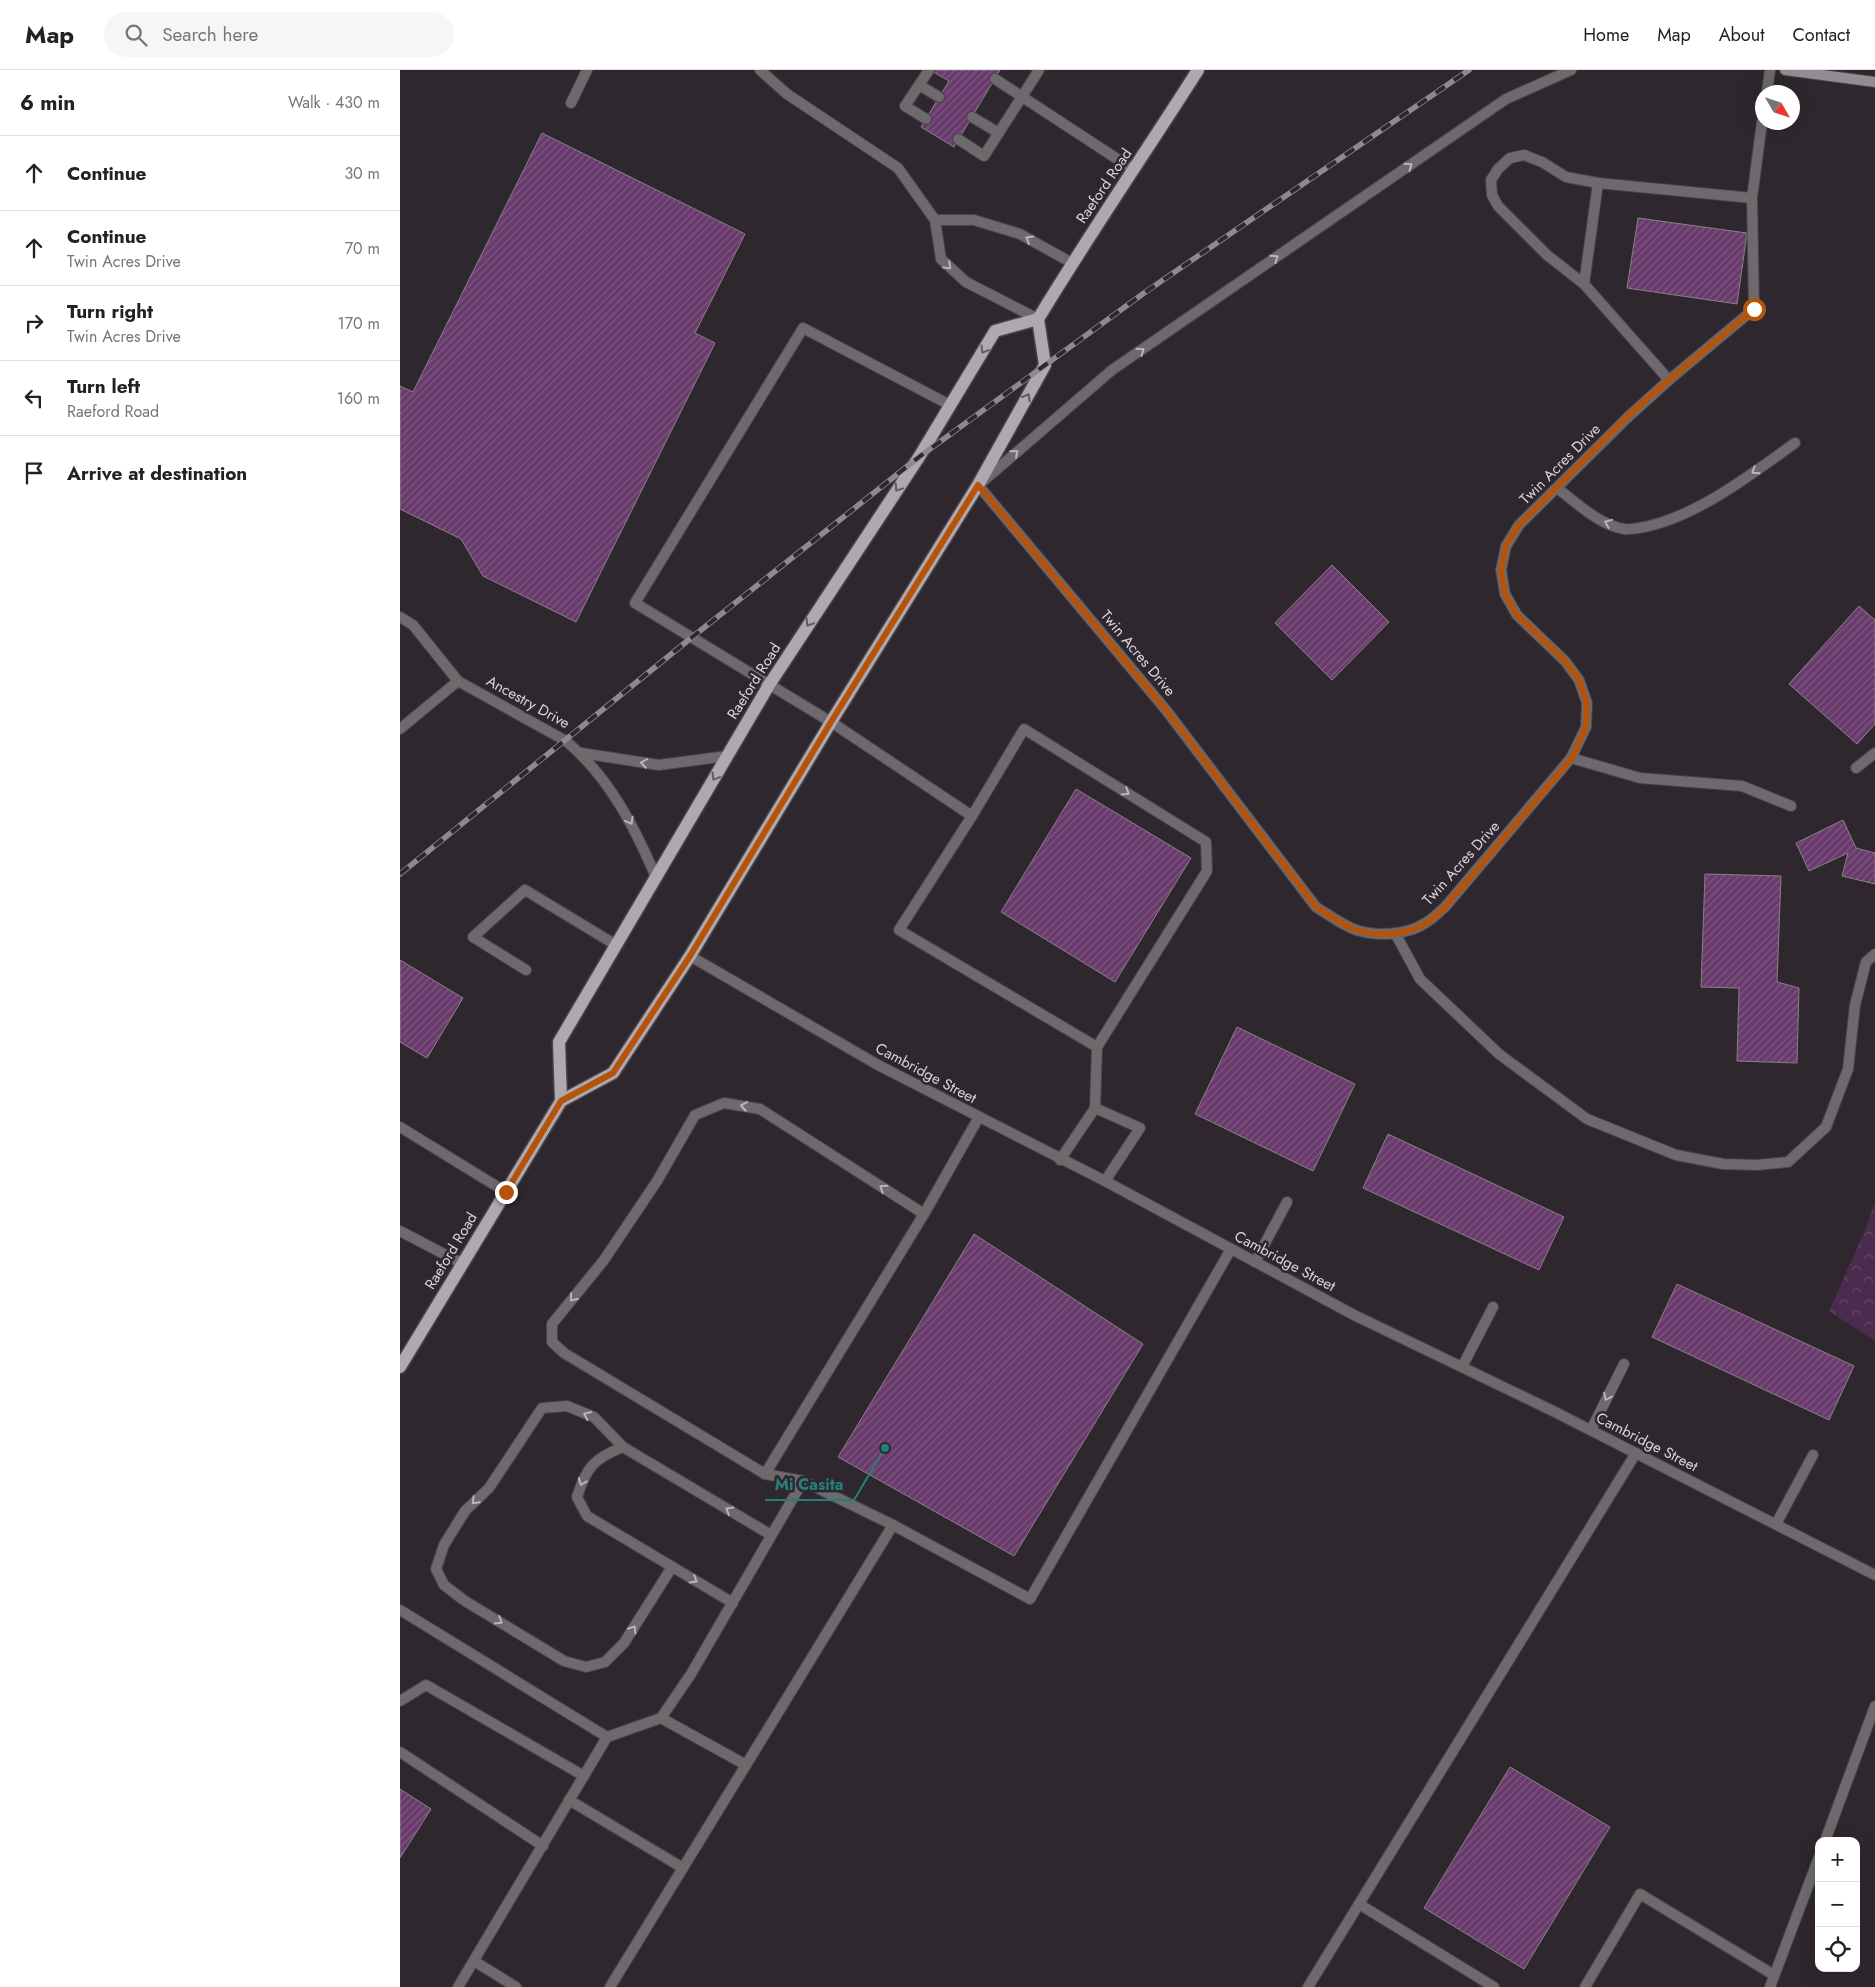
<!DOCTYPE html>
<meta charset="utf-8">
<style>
:root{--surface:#fff;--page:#f6f6f6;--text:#222;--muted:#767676;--line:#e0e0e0}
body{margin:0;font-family:Jost,sans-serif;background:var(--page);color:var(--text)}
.controls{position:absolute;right:15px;bottom:15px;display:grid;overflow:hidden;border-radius:10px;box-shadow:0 5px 20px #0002}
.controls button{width:45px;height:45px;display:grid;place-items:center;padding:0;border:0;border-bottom:1px solid var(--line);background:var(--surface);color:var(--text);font:25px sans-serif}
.compass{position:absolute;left:1355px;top:15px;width:45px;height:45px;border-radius:50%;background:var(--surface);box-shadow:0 5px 20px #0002;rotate:129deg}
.stop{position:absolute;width:15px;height:15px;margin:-11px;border:4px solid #b45309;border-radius:50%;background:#fff}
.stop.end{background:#b45309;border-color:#fff;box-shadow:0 1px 5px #0008}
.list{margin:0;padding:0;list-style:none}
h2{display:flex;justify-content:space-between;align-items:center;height:65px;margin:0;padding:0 20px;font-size:21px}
h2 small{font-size:16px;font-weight:400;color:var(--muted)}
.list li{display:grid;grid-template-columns:32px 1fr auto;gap:15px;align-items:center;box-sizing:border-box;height:75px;padding:0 20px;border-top:1px solid var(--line)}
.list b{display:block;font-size:19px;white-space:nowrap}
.list p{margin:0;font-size:16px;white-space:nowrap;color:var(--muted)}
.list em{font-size:16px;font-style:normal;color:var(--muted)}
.icon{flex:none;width:28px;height:28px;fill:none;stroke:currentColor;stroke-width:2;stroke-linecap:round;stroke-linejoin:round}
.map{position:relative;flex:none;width:1475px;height:1917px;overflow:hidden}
header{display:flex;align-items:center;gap:30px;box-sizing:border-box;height:70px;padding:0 25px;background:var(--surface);border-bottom:1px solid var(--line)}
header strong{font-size:24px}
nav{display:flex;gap:28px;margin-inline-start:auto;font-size:18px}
.search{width:350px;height:45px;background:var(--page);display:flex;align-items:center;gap:12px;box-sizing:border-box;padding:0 18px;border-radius:28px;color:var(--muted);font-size:19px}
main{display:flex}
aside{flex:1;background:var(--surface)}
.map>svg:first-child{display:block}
.forest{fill:url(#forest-crowns)}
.building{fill:url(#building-hatch);stroke:#888188}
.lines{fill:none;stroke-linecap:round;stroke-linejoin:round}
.service-casing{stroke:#494449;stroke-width:12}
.minor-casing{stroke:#494449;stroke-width:12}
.tertiary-casing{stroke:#494449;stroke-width:12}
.secondary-casing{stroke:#494449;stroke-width:12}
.primary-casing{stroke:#494449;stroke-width:15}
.service{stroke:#6d696d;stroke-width:10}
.minor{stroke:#6d696d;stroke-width:10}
.tertiary{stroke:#6d696d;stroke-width:10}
.secondary{stroke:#928d92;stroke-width:10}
.primary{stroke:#afa8af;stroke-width:12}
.rail-casing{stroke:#8e898e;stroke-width:5.5}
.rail{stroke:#2e282e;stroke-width:4;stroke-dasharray:11;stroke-linecap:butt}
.oneway{stroke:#b9b5b9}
.oneway2{stroke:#625b62}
.route{stroke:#b45309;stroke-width:6}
.labels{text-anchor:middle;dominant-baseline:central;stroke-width:5;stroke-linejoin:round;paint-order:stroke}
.street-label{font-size:15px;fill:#d9d5d9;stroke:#2e282e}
.leader{fill:none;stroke:#238079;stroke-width:2}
.callout-dot{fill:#238079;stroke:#2e282e;stroke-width:2}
.callout-label{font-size:16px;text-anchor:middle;font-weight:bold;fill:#238079;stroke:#2e282e;stroke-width:5;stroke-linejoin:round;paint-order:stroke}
</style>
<header>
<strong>Map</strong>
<div class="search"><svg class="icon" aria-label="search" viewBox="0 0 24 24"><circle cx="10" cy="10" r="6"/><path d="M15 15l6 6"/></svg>Search here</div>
<nav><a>Home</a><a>Map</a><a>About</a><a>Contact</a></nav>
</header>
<main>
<aside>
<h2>6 min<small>Walk · 430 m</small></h2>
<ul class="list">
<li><svg class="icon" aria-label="ahead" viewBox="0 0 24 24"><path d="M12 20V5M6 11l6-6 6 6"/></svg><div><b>Continue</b></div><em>30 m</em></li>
<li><svg class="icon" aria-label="ahead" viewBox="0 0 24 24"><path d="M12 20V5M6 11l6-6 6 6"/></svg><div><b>Continue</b><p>Twin Acres Drive</p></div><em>70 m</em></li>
<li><svg class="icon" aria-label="right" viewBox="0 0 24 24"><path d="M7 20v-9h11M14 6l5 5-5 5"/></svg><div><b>Turn right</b><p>Twin Acres Drive</p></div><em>170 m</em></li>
<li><svg class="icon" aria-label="left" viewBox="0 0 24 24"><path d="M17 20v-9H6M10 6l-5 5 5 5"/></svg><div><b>Turn left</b><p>Raeford Road</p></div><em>160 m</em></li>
<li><svg class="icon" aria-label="arrive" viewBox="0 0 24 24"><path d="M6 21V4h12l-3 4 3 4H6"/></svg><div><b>Arrive at destination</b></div></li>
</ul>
</aside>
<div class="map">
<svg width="1475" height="1917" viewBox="0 0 1475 1917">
<defs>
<pattern id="forest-crowns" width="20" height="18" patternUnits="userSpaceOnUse" patternTransform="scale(1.25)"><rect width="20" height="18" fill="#4c2c4e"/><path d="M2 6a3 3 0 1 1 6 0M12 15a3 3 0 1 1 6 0" fill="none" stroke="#654a67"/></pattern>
<pattern id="building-hatch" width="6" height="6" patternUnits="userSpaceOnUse" patternTransform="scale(1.25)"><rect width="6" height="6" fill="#693b6c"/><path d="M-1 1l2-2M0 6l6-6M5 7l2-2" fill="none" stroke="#7e5680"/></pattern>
</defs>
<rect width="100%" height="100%" fill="#2e282e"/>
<!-- forest -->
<polygon class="forest" points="1475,1131 1475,1271 1429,1241 1466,1158"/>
<!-- building -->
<g class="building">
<polygon points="530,0 600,0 554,77 521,57 549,11"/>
<polygon points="142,63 345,164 295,263 315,273 176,552 83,506 61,469 0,439 0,316 13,322"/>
<polygon points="1238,148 1347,163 1337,234 1227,218"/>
<polygon points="932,495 989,552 932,610 875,553"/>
<polygon points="1459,536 1475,550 1475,654 1457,674 1389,614"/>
<polygon points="676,719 791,788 715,912 601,842"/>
<polygon points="1443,750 1456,778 1475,783 1475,814 1442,806 1448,783 1409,801 1396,773"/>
<polygon points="1305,804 1381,806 1377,912 1399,918 1397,993 1337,991 1339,918 1301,917"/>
<polygon points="0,890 63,928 27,988 0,972"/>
<polygon points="837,957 955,1014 913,1101 795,1044"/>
<polygon points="988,1064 1164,1147 1139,1200 963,1118"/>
<polygon points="574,1164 743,1274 614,1486 438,1387"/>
<polygon points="1277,1214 1454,1296 1429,1350 1252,1267"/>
<polygon points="1110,1697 1210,1757 1124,1899 1024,1838"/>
<polygon points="0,1719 31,1739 0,1788"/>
</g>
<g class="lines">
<!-- service casing -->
<g class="service-casing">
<g id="service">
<polyline points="360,0 387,24 498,98 535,150 541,189 566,212 638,249"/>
<polyline points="595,9 734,100"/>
<polyline points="519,15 539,27"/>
<polyline points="1367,22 1370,0"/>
<polyline points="171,33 187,0"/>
<polyline points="572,47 599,63"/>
<polyline points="526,49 505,36 529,0"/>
<polyline points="558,69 584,86 639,0"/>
<polyline points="535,150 574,150 620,164 672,193"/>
<polyline points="1184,214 1198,113"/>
<polyline points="1269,310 1354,239 1352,128"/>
<polyline points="550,335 403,258 235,533 431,652 572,746"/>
<polyline points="1228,347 1269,310 1184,214 1147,185 1098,136 1092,125 1091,110 1098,99 1110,88 1124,85 1142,92 1166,107 1198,113 1352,128 1362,52"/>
<path d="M1157,418C1177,433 1199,455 1224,459C1229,460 1235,458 1239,458C1294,449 1350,405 1395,373"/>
<polyline points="1171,688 1240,708 1342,716 1391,736"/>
<polyline points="1456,698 1475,683"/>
<polyline points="995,863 1020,909 1099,984 1187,1049 1276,1085 1323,1094 1357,1095 1388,1092 1426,1057 1448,999 1455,935 1466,892 1475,884"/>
<polyline points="126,900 73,867 125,820 216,875"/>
<polyline points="695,1038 740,1058 705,1111"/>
<polyline points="0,1057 106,1122"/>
<polyline points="660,1090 695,1038 697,977 499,860 572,746 624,659 806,772 807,801 697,977"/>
<polyline points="0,1161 63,1194"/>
<polyline points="855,1192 887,1132"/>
<polyline points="1062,1297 1093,1237"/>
<polyline points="1191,1360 1224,1294"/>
<polyline points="223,1377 194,1347 167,1336 142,1338 89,1418 65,1441 44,1475 36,1499 44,1515 65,1531 164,1591 186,1597 205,1592 224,1573 272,1497"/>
<polyline points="365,1404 164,1283 152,1272 152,1254 204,1190 257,1111 295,1045 324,1033 360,1039 524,1144"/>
<polyline points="1376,1454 1413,1385"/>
<polyline points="493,1455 630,1529 831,1179"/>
<path d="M333,1533L187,1446L177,1427C186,1398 194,1388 223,1377L371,1465"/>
<polyline points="0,1540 207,1667"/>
<polyline points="0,1631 26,1615 184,1706"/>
<polyline points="261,1648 346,1695"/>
<polyline points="0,1682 143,1776"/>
<polyline points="169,1730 283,1798"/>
<polyline points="1425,1771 1475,1636"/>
<polyline points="959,1834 1094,1917"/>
<polyline points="74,1891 116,1917"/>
<polyline points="58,1917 207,1667 261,1648 291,1604 403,1411 365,1404 524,1144 579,1047"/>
<polyline points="210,1917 493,1455 403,1411"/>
<polyline points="908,1917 1236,1383"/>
<polyline points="1185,1917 1240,1824 1374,1905"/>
<polyline points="1370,1917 1419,1787"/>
</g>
</g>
<!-- minor casing -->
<g class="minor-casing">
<g id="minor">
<path d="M578,415L766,640L916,837C929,845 942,855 956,860C979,867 1008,865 1027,852C1034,848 1039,842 1045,837L1171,688L1186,657L1187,633L1179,610L1165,591L1117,545L1105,524L1101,500L1106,476L1119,455L1228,347"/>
<polyline points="0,547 13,555 58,611 0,659"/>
<path d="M58,611L166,671C209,707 234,756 256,807"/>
<polyline points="181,683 259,695 327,686"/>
<polyline points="290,886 478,995 705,1111 954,1245 1153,1341 1475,1505"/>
</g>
</g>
<!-- tertiary casing -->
<g class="tertiary-casing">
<polyline id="tertiary" points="581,413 712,300 1106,29 1171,0"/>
</g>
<!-- secondary casing -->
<g class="secondary-casing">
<polyline id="secondary" points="1385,0 1475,12"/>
</g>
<!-- primary casing -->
<g class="primary-casing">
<g id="primary">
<polyline points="161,1031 159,972 369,615 519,387 595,261 638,249"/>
<path d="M0,1297L161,1031L213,1003L290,886L431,652L578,415L645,295L638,249C689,165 745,83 798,0"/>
</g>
</g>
<!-- service -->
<use href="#service" class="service"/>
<!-- minor -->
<use href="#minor" class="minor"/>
<!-- tertiary -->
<use href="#tertiary" class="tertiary"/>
<!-- secondary -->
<use href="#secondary" class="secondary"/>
<!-- primary -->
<use href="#primary" class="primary"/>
<!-- rail casing -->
<g class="rail-casing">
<polyline id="rail" points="0,804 291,568 519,387 744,223 1069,0"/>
</g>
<!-- rail -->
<use href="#rail" class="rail"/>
</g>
<!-- one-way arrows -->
<defs><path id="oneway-chevron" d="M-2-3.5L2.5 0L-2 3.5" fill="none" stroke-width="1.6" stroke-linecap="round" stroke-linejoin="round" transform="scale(1.25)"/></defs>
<g class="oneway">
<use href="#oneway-chevron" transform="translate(1009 96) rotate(-35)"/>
<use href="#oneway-chevron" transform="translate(629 169) rotate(-150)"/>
<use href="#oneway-chevron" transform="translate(875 188) rotate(-35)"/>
<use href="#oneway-chevron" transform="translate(548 196) rotate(43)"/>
<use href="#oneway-chevron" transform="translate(741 281) rotate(-35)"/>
<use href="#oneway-chevron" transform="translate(615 383) rotate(-41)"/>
<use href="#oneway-chevron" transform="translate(1355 401) rotate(147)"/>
<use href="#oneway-chevron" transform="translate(1208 453) rotate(-158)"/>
<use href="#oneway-chevron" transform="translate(244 693) rotate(-171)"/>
<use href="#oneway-chevron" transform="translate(726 722) rotate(32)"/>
<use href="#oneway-chevron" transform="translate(230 751) rotate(61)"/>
<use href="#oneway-chevron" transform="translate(344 1036) rotate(-170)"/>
<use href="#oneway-chevron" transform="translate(483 1118) rotate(-147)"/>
<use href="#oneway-chevron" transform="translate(173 1228) rotate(129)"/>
<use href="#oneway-chevron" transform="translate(1207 1327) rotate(116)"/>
<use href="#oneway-chevron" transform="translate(187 1345) rotate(-155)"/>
<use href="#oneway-chevron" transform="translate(182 1412) rotate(111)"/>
<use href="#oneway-chevron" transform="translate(75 1431) rotate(135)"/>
<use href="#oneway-chevron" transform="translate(329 1440) rotate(-149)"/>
<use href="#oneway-chevron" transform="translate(294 1510) rotate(31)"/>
<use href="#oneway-chevron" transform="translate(99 1551) rotate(32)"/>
<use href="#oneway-chevron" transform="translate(233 1559) rotate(-58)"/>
</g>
<g class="oneway2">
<use href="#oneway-chevron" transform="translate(584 280) rotate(121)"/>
<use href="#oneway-chevron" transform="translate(627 327) rotate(-61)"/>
<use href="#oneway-chevron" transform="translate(498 418) rotate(124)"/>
<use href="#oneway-chevron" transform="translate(409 553) rotate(123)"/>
<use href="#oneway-chevron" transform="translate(315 707) rotate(121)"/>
</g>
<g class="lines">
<!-- route -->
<path class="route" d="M106,1122L161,1031L213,1003L290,886L431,652L578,415L766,640L916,837C929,845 942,855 956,860C979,867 1008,865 1028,852C1034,848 1040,842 1045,837L1172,688L1186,657L1187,633L1179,610L1165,591L1117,545L1105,524L1101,500L1106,476L1119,455L1228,346L1269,310L1354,239"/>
</g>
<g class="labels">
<!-- street labels -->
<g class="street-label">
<text transform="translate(704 116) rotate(-56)">Raeford Road</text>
<text transform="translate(1160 394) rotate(-45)">Twin Acres Drive</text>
<text transform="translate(738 583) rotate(50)">Twin Acres Drive</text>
<text transform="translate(354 611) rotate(-58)">Raeford Road</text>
<text transform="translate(128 632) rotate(29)">Ancestry Drive</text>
<text transform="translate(1061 793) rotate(-48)">Twin Acres Drive</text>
<text transform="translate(526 1003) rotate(28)">Cambridge Street</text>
<text transform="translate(51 1181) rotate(-59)">Raeford Road</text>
<text transform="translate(885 1191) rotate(28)">Cambridge Street</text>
<text transform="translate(1247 1372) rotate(27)">Cambridge Street</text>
</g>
</g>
<!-- callouts -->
<path class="leader" d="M485 1378L454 1430H365"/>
<circle class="callout-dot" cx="485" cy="1378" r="5"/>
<g class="callout-label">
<text x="409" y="1420">Mi Casita</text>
</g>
</svg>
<div class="controls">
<button>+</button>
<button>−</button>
<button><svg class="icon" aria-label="locate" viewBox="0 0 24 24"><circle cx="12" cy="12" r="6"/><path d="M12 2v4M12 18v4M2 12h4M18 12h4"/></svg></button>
</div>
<svg class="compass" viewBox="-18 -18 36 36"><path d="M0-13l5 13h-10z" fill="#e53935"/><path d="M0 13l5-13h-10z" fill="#767676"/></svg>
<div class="stop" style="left:1354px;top:239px"></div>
<div class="stop end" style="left:106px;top:1122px"></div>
</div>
</main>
